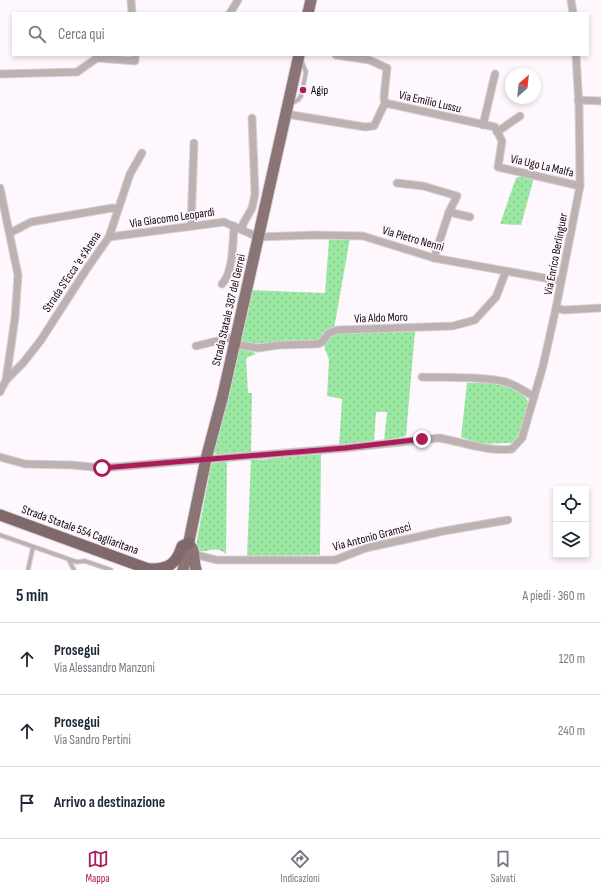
<!DOCTYPE html>
<html lang="it">
<meta charset="utf-8">
<style>
:root{--surface:#fff;--page:#f6f6f7;--text:#1f2937;--muted:#747a83;--line:#e0e1e3;--accent:#ab1d5a}
body{margin:0;font-family:"Sofia Sans Condensed",sans-serif;background:var(--page);color:var(--text)}
.controls{position:absolute;right:12px;bottom:12px;display:grid;overflow:hidden;border-radius:0px;box-shadow:0 2px 6px #0003}
.controls button{width:36px;height:36px;display:grid;place-items:center;padding:0;border:0;border-bottom:1px solid var(--line);background:var(--surface);color:var(--text);font:20px sans-serif}
.compass{position:absolute;left:505px;top:68px;width:36px;height:36px;border-radius:50%;background:var(--surface);box-shadow:0 2px 6px #0003;rotate:27deg}
.stop{position:absolute;width:12px;height:12px;margin:-9px;border:3px solid #ab1d5a;border-radius:50%;background:#fff}
.stop.end{background:#ab1d5a;border-color:#fff;box-shadow:0 1px 4px #0008}
.list{margin:0;padding:0;list-style:none}
h2{display:flex;justify-content:space-between;align-items:center;height:52px;margin:0;padding:0 16px;font-size:17px}
h2 small{font-size:13px;font-weight:400;color:var(--muted)}
.list li{display:grid;grid-template-columns:26px 1fr auto;gap:12px;align-items:center;box-sizing:border-box;height:72px;padding:0 16px;border-top:1px solid var(--line)}
.list b{display:block;font-size:15px;white-space:nowrap}
.list p{margin:0;font-size:13px;white-space:nowrap;color:var(--muted)}
.list em{font-size:13px;font-style:normal;color:var(--muted)}
.icon{flex:none;width:22px;height:22px;fill:none;stroke:currentColor;stroke-width:2;stroke-linecap:round;stroke-linejoin:round}
.map{position:relative;flex:none;width:601px;height:570px;overflow:hidden}
.search{position:absolute;background:var(--surface);box-shadow:0 2px 6px #0003;left:12px;right:12px;top:12px;height:44px;display:flex;align-items:center;gap:10px;box-sizing:border-box;padding:0 14px;border-radius:0px;color:var(--muted);font-size:15px}
.sheet{height:268px;background:var(--surface)}
nav{display:flex;justify-content:space-around;align-items:center;box-sizing:border-box;height:56px;border-top:1px solid var(--line);background:var(--surface);font-size:11px;color:var(--muted)}
nav a{display:grid;justify-items:center;gap:2px}
nav .on{color:var(--accent)}
.map>svg:first-child{display:block}
.grass{fill:url(#grass-dots)}
.lines{fill:none;stroke-linecap:round;stroke-linejoin:round}
.service-casing{stroke:#d9d1d8;stroke-width:5.5}
.minor-casing{stroke:#d9d1d8;stroke-width:9}
.primary-casing{stroke:#d9d1d8;stroke-width:13}
.trunk-casing{stroke:#d9d1d8;stroke-width:13}
.service{stroke:#beb1b1;stroke-width:3.5}
.minor{stroke:#beb1b1;stroke-width:7}
.primary{stroke:#8a7475;stroke-width:11}
.trunk{stroke:#80696a;stroke-width:11}
.route{stroke:#ab1d5a;stroke-width:5}
.poi-dot{fill:#ab1d5a;stroke:#fff7fe;stroke-width:1.5}
.labels{text-anchor:middle;dominant-baseline:central;stroke-width:3.5;stroke-linejoin:round;paint-order:stroke}
.poi-label{font-size:12px;fill:#100a10;stroke:#fff7fe;text-anchor:start}
.street-label{font-size:12px;fill:#100a10;stroke:#fff7fe}
</style>
<div class="map">
<svg width="601" height="570" viewBox="0 0 601 570">
<defs>
<pattern id="grass-dots" width="8" height="8" patternUnits="userSpaceOnUse"><rect width="8" height="8" fill="#9be8a3"/><path d="M2 2h.1M6 6h.1" fill="none" stroke="#84c68b" stroke-width="1.8" stroke-linecap="round"/></pattern>
</defs>
<rect width="100%" height="100%" fill="#fff7fe"/>
<!-- grass -->
<g class="grass">
<polygon points="522,176 534,178 521,225 500,224 516,178"/>
<polygon points="350,238 334,329 328,330 318,340 276,342 262,344 238,341 250,290 325,293 329,239"/>
<polygon points="415,331 406,436 384,441 387,412 376,412 374,441 339,445 342,399 327,396 329,360 324,346 329,337 334,334"/>
<polygon points="239,348 252,351 256,354 246,358 248,393 252,393 251,452 217,455 214,452 215,445"/>
<path d="M467,383C482,383 503,381 517,389C522,392 525,397 528,401L521,432L513,443L479,444L461,437Z"/>
<polygon points="321,454 320,555 247,556 251,459 262,460 287,456"/>
<path d="M227,460L226,554C215,544 207,554 196,551L197,540L211,465L213,461Z"/>
</g>
<g class="lines">
<!-- service casing -->
<g class="service-casing">
<g id="service">
<polyline points="290,104 298,100 301,96 306,72 301,60"/>
<polyline points="0,535 77,562 85,561 111,570"/>
<polyline points="69,560 74,570"/>
<polyline points="28,570 33,547"/>
</g>
</g>
<!-- minor casing -->
<g class="minor-casing">
<g id="minor">
<polyline points="131,0 132,13"/>
<polyline points="571,0 573,13"/>
<polyline points="230,13 238,0"/>
<polyline points="336,55 369,60 387,68 384,97 385,103"/>
<polyline points="0,74 77,72 97,58 135,61 135,55"/>
<polyline points="578,100 601,101"/>
<polyline points="286,114 365,127 374,126 385,103 495,127 502,141 498,167 580,186"/>
<polyline points="483,125 495,74"/>
<polyline points="497,132 520,116"/>
<polyline points="397,183 423,186 457,196 449,212 434,258"/>
<polyline points="0,188 18,275 15,318 6,380"/>
<polyline points="449,212 470,217"/>
<polyline points="191,226 194,143"/>
<polyline points="242,230 243,224 252,208 255,194 252,118"/>
<polyline points="10,233 31,222 112,208 118,209"/>
<polyline points="109,237 224,222 258,237 314,235 363,236 434,258 561,281"/>
<path d="M222,284C233,273 233,242 234,226"/>
<polyline points="556,308 564,310 601,308"/>
<polyline points="234,344 258,348 280,345 318,344 322,342 329,333 338,330 453,326 475,320 496,297 506,271"/>
<polyline points="196,346 229,338 235,339"/>
<path d="M422,377C447,378 481,376 506,382C516,385 525,391 534,397"/>
<polyline points="0,392 6,380 23,363 41,340 86,270 109,237 130,174 142,153"/>
<path d="M0,457L25,464L72,465L102,468L345,448L439,438C463,442 487,452 512,449L522,438L543,366L556,308L580,186L579,106L576,55"/>
<polyline points="193,554 217,560 335,560 366,548 444,531 508,520"/>
</g>
</g>
<!-- primary casing -->
<g class="primary-casing">
<g id="primary">
<polyline points="308,13 311,0"/>
<path d="M192,548C195,554 193,561 196,570"/>
<polyline points="183,570 206,459 223,395 299,55"/>
</g>
</g>
<!-- trunk casing -->
<g class="trunk-casing">
<g id="trunk">
<polyline points="0,515 151,570"/>
<path d="M148,569C169,570 177,563 182,546L189,543"/>
</g>
</g>
<!-- service -->
<use href="#service" class="service"/>
<!-- minor -->
<use href="#minor" class="minor"/>
<!-- primary -->
<use href="#primary" class="primary"/>
<!-- trunk -->
<use href="#trunk" class="trunk"/>
</g>
<g class="lines">
<!-- route -->
<polyline class="route" points="102,468 345,448 422,439"/>
</g>
<!-- markers -->
<circle class="poi-dot" cx="303" cy="90" r="4"/>
<g class="labels">
<!-- poi labels -->
<g class="poi-label">
<text x="311" y="90">Agip</text>
</g>
<!-- street labels -->
<g class="street-label">
<text transform="translate(430 102) rotate(13)">Via Emilio Lussu</text>
<text transform="translate(542 166) rotate(13)">Via Ugo La Malfa</text>
<text transform="translate(172 218) rotate(-8)">Via Giacomo Leopardi</text>
<text transform="translate(413 239) rotate(16)">Via Pietro Nenni</text>
<text transform="translate(556 254) rotate(-79)">Via Enrico Berlinguer</text>
<text transform="translate(72 272) rotate(-56)">Strada S'Ecca 'e s'Arena</text>
<text transform="translate(229 310) rotate(-77)">Strada Statale 387 del Gerrei</text>
<text transform="translate(381 318) rotate(-2)">Via Aldo Moro</text>
<text transform="translate(80 530) rotate(20)">Strada Statale 554 Cagliaritana</text>
<text transform="translate(372 537) rotate(-15)">Via Antonio Gramsci</text>
</g>
</g>
</svg>
<div class="controls">
<button><svg class="icon" aria-label="locate" viewBox="0 0 24 24"><circle cx="12" cy="12" r="6"/><path d="M12 2v4M12 18v4M2 12h4M18 12h4"/></svg></button>
<button><svg class="icon" aria-label="layers" viewBox="0 0 24 24"><path d="M12 4l9 5-9 5-9-5zM3 14l9 5 9-5"/></svg></button>
</div>
<svg class="compass" viewBox="-18 -18 36 36"><path d="M0-13l5 13h-10z" fill="#e53935"/><path d="M0 13l5-13h-10z" fill="#747a83"/></svg>
<div class="stop" style="left:102px;top:468px"></div>
<div class="stop end" style="left:422px;top:439px"></div>
<div class="search"><svg class="icon" aria-label="search" viewBox="0 0 24 24"><circle cx="10" cy="10" r="6"/><path d="M15 15l6 6"/></svg>Cerca qui</div>
</div>
<section class="sheet">
<h2>5 min<small>A piedi · 360 m</small></h2>
<ul class="list">
<li><svg class="icon" aria-label="ahead" viewBox="0 0 24 24"><path d="M12 20V5M6 11l6-6 6 6"/></svg><div><b>Prosegui</b><p>Via Alessandro Manzoni</p></div><em>120 m</em></li>
<li><svg class="icon" aria-label="ahead" viewBox="0 0 24 24"><path d="M12 20V5M6 11l6-6 6 6"/></svg><div><b>Prosegui</b><p>Via Sandro Pertini</p></div><em>240 m</em></li>
<li><svg class="icon" aria-label="arrive" viewBox="0 0 24 24"><path d="M6 21V4h12l-3 4 3 4H6"/></svg><div><b>Arrivo a destinazione</b></div></li>
</ul>
</section>
<nav>
<a class="on"><svg class="icon" aria-label="map" viewBox="0 0 24 24"><path d="M3 6l6-2 6 2 6-2v14l-6 2-6-2-6 2zM9 4v14M15 6v14"/></svg>Mappa</a>
<a><svg class="icon" aria-label="directions" viewBox="0 0 24 24"><path d="M12 3l9 9-9 9-9-9zM9 14v-3h6M13 9l2 2-2 2"/></svg>Indicazioni</a>
<a><svg class="icon" aria-label="saved" viewBox="0 0 24 24"><path d="M7 4h10v16l-5-4-5 4z"/></svg>Salvati</a>
</nav>
